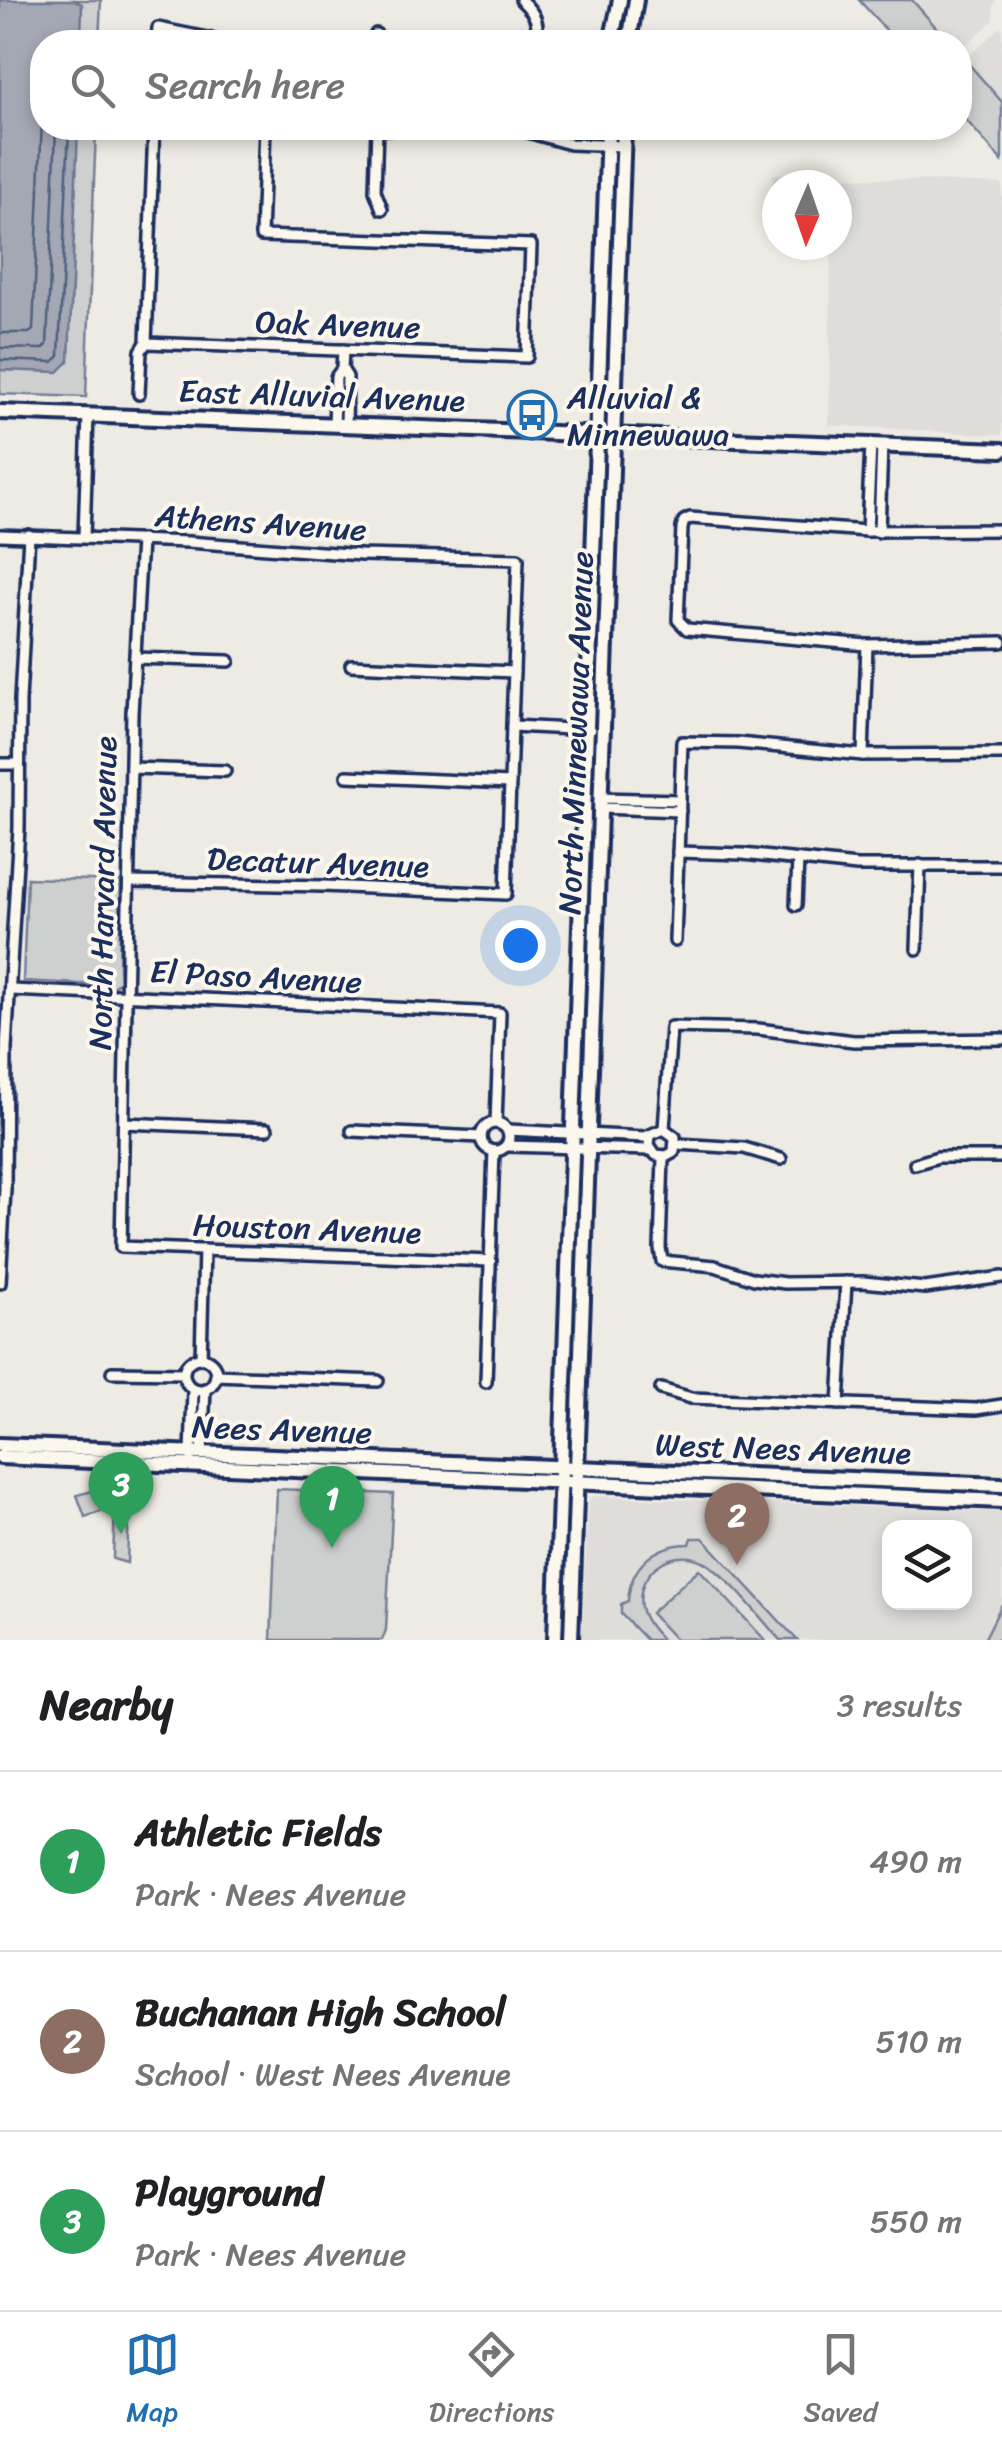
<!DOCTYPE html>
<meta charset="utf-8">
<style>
:root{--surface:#fff;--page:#f2f2f2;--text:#202124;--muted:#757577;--line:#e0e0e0;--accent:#1f6fb2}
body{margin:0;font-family:Sriracha,sans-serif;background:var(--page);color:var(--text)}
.controls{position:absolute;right:30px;bottom:30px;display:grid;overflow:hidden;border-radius:20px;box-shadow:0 5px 15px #0003}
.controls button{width:90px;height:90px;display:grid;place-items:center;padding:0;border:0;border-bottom:2px solid var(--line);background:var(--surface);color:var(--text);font:50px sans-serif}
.compass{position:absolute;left:762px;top:170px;width:90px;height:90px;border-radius:50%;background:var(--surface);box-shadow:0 5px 15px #0003;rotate:182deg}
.you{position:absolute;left:520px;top:945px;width:35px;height:35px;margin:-25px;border:8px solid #fff;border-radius:50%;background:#1a73e8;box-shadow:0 0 0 15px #1a73e833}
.badge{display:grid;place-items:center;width:65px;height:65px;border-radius:50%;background:var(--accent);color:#fff;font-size:32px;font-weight:700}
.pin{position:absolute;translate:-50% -82px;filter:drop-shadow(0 2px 5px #0008)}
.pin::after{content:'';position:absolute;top:52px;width:35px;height:30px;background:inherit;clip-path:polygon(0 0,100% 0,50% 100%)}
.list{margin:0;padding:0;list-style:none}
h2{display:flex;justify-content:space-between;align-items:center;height:130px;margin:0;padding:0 40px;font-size:42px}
h2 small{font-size:32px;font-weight:400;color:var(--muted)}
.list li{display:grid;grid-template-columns:65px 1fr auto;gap:30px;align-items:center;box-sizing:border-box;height:180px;padding:0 40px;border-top:2px solid var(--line)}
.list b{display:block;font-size:38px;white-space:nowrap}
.list p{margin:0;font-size:32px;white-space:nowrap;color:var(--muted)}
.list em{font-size:32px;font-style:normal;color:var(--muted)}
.icon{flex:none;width:55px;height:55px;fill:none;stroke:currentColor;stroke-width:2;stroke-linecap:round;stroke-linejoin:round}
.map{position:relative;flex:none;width:1002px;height:1640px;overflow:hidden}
.search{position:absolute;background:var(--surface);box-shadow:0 5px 15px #0003;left:30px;right:30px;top:30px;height:110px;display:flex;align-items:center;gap:25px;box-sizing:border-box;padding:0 35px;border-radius:40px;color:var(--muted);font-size:38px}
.sheet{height:670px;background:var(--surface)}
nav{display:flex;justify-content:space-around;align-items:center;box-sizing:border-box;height:140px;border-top:2px solid var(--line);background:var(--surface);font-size:28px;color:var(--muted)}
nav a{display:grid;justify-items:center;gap:5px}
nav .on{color:var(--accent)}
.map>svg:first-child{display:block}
.built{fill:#deddda;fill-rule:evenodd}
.green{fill:#cecfcf;stroke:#747f96;stroke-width:2.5}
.water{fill:#a3a8b4;stroke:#6d7892;stroke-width:2.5}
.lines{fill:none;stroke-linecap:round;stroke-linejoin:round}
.shore{stroke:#515f80;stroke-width:2.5}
.street-casing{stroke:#1b2f5e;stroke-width:16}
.secondary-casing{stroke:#1b2f5e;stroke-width:20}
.street{stroke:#fbf7ec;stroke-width:9}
.secondary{stroke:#fbf7ec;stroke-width:12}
.labels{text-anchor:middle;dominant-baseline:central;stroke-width:8;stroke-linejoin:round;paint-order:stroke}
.street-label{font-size:32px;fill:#1b2f5e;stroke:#fbf7ec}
.poi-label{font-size:32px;fill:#1b2f5e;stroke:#fbf7ec;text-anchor:start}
</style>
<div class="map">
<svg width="1002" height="1640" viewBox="0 0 1002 1640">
<rect width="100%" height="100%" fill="#eeebe4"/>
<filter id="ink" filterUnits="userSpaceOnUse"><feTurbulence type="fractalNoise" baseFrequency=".01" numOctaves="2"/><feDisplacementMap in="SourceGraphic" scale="20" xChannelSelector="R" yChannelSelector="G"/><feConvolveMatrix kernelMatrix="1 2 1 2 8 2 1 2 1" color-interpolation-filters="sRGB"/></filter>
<g filter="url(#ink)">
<!-- built -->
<g class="built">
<polygon points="912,0 996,0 993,6 994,20 960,50 960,42 949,42"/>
<polygon points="1000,27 1002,28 1002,102 965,60"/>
<polygon points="773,174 1002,184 1002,435 829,425 831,245 837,245 837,185 777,185 777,235 771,235"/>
<path d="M593,1496L1002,1512V1640H582L588,1502ZM890,1528H964V1602H890Z"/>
</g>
<!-- green -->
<g class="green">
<polygon points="0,0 101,0 99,42 42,42 42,128 96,128 86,397 0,394"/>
<polygon points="859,0 912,0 949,42 897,42"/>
<polygon points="960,54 1002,102 1002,161 960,113"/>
<polygon points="27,878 121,881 119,968 121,981 110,989 99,985 23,981"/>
<polygon points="277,1489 393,1494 386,1630 382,1640 271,1640"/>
<polygon points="92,1491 103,1511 85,1517 77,1495"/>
<polygon points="115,1506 127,1507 129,1512 127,1563 113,1559"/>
<path d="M692,1538H703L797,1640H780C762,1620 725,1572 702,1561C671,1546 635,1573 641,1607C644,1621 653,1630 662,1640H646L621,1614V1604L628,1601C630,1566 655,1544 690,1544Z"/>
<polygon points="699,1569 765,1640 676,1640 651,1613"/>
<polygon points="1002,1604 1002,1640 984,1640"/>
</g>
<!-- water -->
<polygon class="water" points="0,0 74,0 82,4 81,42 42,42 42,128 78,128 69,361 58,372 0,370"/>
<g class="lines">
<!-- shore -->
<g class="shore">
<polyline points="0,333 29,333 33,330 42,119"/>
<polyline points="0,348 43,349 47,345 56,128"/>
<polyline points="0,360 53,362 59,356 69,128"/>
</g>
<!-- street casing -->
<g class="street-casing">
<g id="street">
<path d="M521,0C535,13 542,25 533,42"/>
<polyline points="376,34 379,42"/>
<polyline points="157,42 158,28 227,42"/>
<polyline points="377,128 375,191 382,209"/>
<polyline points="514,128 570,144 624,146"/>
<polyline points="377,129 437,128"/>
<polyline points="554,137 571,130 610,131"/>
<polyline points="146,343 527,357 531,245 261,236 265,128"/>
<polyline points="342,369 347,377 346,425"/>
<polyline points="139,394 141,351 146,343 154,128"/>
<polyline points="334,424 336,377 342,369 343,350"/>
<polyline points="1002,530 867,531 690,518 684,521 682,528 678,620 687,629 867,645 1002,642"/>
<polyline points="867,531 871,445"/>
<polyline points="879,532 882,445"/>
<polyline points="0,535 188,542 361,555 518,559 506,894 323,886 129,882"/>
<polyline points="84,537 88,415"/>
<polyline points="141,540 132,713 121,1247 491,1261"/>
<polyline points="135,658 229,661"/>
<polyline points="351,665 514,672"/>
<polyline points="512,726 590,730"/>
<polyline points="863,755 867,645"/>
<polyline points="0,764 18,764"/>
<polyline points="131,768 225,771"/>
<polyline points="347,776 510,783"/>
<polyline points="600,798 680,800"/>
<polyline points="600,808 680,811"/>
<polyline points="678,852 743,854 857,866 1002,866"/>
<polyline points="796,905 798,860"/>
<polyline points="675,941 682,742 738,743 863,755 1002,754"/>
<polyline points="917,949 920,865"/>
<polyline points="11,990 500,1013 496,1123"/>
<circle cx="495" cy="1137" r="14"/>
<polyline points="124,1123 267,1129"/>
<polyline points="664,1129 671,1027 758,1029 854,1041 1002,1039"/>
<polyline points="508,1130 645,1137 664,1129 675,1137 674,1152 667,1156 656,1155 649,1145 650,1136"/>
<polyline points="352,1131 481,1137"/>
<polyline points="677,1144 744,1148 781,1159"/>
<polyline points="507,1146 650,1150"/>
<polyline points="663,1157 660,1248 662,1261 715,1266 754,1279 785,1283 863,1282 925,1288 1002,1277"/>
<polyline points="915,1164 938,1157 1002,1157"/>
<polyline points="0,1283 5,1189 6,1048 19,828 20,700 29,535"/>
<circle cx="200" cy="1374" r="16"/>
<polyline points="201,1358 204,1250"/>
<polyline points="112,1372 183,1373"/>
<polyline points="216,1375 378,1381"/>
<polyline points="486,1382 494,1151"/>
<polyline points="661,1389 691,1398 976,1409 1002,1405"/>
<polyline points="839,1404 846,1282"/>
<polyline points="202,1454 205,1389"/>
<polyline points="191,1456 193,1389"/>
</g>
</g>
<!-- secondary casing -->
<g class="secondary-casing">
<g id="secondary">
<polyline points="611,42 620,0"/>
<polyline points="629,42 636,0"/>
<polyline points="0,412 1002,450"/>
<polyline points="0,1445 1002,1485"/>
<polyline points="0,1457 1002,1501"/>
<polyline points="555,1640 608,128"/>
<polyline points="571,1640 624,128"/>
</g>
</g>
<!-- street -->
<use href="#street" class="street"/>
<!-- secondary -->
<use href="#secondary" class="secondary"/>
</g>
</g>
<!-- icons -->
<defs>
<g id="bus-ring" transform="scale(2.5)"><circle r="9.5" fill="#fbf7ec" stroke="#1f6fb2" stroke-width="1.5"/><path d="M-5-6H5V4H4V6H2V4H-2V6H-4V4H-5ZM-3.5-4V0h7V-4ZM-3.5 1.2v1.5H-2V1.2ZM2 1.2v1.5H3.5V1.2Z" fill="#1f6fb2"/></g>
</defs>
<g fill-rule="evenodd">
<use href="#bus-ring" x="532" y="415"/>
</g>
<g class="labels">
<!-- street labels -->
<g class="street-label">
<text transform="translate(338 325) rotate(2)">Oak Avenue</text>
<text transform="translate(322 396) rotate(2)">East Alluvial Avenue</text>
<text transform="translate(261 523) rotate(4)">Athens Avenue</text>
<text transform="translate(576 733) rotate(-88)">North Minnewawa Avenue</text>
<text transform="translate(318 863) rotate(2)">Decatur Avenue</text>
<text transform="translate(103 893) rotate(-89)">North Harvard Avenue</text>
<text transform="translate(256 977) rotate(3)">El Paso Avenue</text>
<text transform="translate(307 1229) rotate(2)">Houston Avenue</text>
<text transform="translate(282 1430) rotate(2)">Nees Avenue</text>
<text transform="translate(783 1449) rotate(2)">West Nees Avenue</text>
</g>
<!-- poi labels -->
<g class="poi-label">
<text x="567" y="397">Alluvial &amp;<tspan x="567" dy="37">Minnewawa</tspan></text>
</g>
</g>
</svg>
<div class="controls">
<button><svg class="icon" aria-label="layers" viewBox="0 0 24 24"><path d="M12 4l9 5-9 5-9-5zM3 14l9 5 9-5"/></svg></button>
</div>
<svg class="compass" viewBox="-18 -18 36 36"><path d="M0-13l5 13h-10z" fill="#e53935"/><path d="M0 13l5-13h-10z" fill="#757577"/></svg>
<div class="you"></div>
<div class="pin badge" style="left:332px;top:1548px;background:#2e9e5b">1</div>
<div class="pin badge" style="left:737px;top:1565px;background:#8d6e63">2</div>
<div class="pin badge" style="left:121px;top:1534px;background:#2e9e5b">3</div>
<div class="search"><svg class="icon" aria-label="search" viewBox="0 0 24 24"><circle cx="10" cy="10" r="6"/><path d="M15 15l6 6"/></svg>Search here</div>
</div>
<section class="sheet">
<h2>Nearby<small>3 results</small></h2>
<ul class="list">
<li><span class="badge" style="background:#2e9e5b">1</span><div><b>Athletic Fields</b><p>Park · Nees Avenue</p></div><em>490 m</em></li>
<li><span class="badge" style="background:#8d6e63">2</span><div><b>Buchanan High School</b><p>School · West Nees Avenue</p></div><em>510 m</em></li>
<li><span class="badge" style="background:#2e9e5b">3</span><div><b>Playground</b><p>Park · Nees Avenue</p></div><em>550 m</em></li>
</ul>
</section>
<nav>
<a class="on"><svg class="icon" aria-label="map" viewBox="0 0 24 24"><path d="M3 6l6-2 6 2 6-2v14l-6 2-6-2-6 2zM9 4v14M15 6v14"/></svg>Map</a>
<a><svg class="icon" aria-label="directions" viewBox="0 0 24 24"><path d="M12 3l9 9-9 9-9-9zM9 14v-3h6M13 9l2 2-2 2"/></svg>Directions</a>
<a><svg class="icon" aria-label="saved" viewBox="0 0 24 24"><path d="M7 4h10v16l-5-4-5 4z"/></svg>Saved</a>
</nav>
